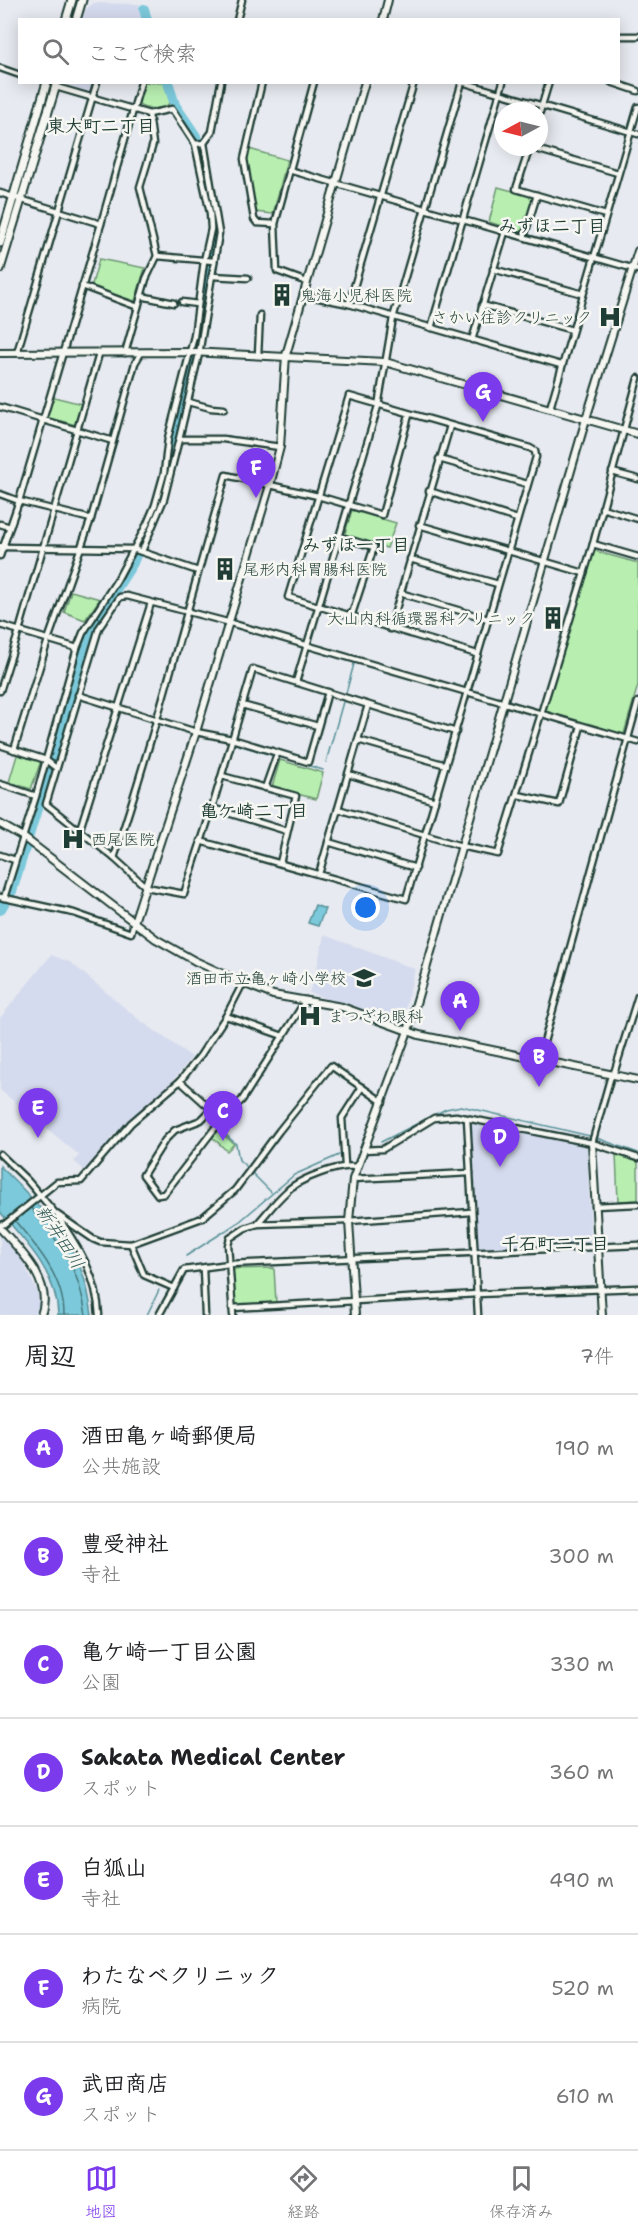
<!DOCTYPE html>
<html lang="ja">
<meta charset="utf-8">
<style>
:root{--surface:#fff;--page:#f6f6f6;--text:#202124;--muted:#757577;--line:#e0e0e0;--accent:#7c3aed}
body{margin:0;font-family:"Shantell Sans","Klee One",sans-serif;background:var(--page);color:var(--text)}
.compass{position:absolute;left:494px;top:102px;width:54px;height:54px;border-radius:50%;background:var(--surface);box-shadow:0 3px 15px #0003;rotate:263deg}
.you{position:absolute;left:366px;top:908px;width:21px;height:21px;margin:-15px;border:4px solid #fff;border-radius:50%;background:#1a73e8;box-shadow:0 0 0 9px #1a73e833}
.badge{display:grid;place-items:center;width:39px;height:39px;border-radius:50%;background:var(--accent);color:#fff;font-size:20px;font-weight:700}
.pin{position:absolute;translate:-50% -50px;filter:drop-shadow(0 2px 3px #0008)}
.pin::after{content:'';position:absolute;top:32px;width:21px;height:18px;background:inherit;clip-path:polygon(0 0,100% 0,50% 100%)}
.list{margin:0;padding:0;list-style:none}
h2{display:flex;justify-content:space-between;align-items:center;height:78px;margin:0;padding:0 24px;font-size:26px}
h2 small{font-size:20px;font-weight:400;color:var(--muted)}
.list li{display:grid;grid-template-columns:39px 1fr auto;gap:18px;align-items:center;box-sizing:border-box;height:108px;padding:0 24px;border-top:2px solid var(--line)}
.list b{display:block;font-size:22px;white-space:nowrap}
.list p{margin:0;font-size:20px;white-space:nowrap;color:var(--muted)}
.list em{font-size:20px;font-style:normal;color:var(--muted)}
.icon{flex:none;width:33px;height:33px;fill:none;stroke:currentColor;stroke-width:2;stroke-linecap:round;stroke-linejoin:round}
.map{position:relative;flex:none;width:638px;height:1315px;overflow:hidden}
.search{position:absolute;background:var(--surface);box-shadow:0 3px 15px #0003;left:18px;right:18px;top:18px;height:66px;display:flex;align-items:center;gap:15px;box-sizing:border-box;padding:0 21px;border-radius:0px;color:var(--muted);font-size:22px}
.sheet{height:834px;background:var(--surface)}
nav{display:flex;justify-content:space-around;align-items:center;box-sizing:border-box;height:84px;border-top:2px solid var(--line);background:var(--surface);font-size:16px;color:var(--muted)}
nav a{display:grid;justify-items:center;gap:3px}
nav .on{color:var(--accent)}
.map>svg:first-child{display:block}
.built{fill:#d5dbee}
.green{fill:#b8efb1;stroke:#6c9672;stroke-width:1.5}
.water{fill:#7cc9db;stroke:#579198;stroke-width:1.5}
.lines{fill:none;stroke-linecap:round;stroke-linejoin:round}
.shore{stroke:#447577;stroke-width:1.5}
.stream{stroke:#579198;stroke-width:1.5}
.river{stroke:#7cc9db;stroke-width:10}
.street-casing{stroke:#1f3d34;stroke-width:9}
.secondary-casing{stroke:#1f3d34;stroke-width:10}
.primary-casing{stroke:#1f3d34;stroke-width:11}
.street{stroke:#f6f6f2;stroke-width:4.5}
.secondary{stroke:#f6f6f2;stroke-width:6}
.primary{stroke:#f6f6f2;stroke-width:7}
.labels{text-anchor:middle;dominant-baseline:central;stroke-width:5;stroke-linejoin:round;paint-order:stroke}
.poi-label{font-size:16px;fill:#1f3d34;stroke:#f6f6f2;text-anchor:start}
.neighbourhood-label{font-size:18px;font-weight:bold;fill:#1f3d34;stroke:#f6f6f2}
.water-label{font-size:18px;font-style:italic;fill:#325955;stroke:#f6f6f2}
</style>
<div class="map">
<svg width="638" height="1315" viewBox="0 0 638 1315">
<rect width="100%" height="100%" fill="#e7eaf0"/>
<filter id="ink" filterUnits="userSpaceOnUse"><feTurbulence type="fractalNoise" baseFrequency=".0167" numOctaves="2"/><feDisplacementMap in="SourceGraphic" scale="12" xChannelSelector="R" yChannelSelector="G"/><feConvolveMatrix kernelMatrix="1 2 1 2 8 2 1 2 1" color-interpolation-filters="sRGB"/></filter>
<g filter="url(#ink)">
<!-- built -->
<g class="built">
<polygon points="94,3 139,4 143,19 79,20 82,12"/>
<polygon points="60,82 94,83 91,93"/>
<polygon points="324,935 415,969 402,1024 309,993 316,972"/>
<polygon points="51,955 70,962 137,1018 192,1057 163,1093 121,1130 117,1131 109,1140 109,1146 86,1172 74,1161 79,1155 0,1090 0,1018"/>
<polygon points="471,1122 584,1145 587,1149 591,1240 588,1243 477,1251 469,1126"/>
<polygon points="0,1234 19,1254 38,1293 39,1307 35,1315 0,1315"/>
</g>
<!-- green -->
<g class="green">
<path d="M144,82L164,83L170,102L165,108C156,108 144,111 137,103Z"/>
<polygon points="249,149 287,160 273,214 255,212 246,159"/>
<polygon points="498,187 534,197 523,233 489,222"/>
<polygon points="99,259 145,268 135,301 91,288"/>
<polygon points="50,396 82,404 76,425 45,417"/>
<polygon points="352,510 396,523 387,548 344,536"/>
<polygon points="591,550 638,563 638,685 623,737 543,713"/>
<polygon points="71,591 100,599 85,620 64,612"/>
<polygon points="18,752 42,758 31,789 9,782"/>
<polygon points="280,760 323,773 316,799 272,787"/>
<polygon points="219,1131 234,1144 227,1151 212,1137"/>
<polygon points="616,1154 638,1160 638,1200 618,1201"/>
<polygon points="274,1268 276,1303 234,1306 232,1269"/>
</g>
<!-- water -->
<g class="water">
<polygon points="315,905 325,909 318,926 308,923"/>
<path d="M0,1166C25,1190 62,1229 77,1261C86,1278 89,1296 92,1315H58C57,1273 26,1242 0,1212Z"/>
</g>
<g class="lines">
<!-- shore -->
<g class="shore">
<path d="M31,1208C62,1246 78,1265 86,1315"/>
<path d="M15,1221C38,1248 64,1278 64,1315"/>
</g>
<!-- stream -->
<g class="stream">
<polyline points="346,693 354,664"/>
<polyline points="71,697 73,698"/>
<polyline points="81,700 112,708"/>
<polyline points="122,711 129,713"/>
<polyline points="212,738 226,741"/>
<polyline points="235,744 271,755"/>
<polyline points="281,757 323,770"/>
<polyline points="326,762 343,702"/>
<polyline points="224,1133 236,1144 239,1160 248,1168"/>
<polyline points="381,1142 446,1109 461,1106 594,1137 638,1153"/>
<polyline points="251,1172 271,1192"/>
<polyline points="186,1256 239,1222 294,1175 339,1155"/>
<polyline points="147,1315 159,1290"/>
</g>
<!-- river -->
<g class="river">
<polyline points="144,9 147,20"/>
<polyline points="0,910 12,891 93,625 133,563 161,493 198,340 214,218 196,136 175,105 168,82"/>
</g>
<!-- street casing -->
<g class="street-casing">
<g id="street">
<polyline points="237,20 242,0"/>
<polyline points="618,36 638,36"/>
<polyline points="0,68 20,75"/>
<polyline points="262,82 244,159 254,219 257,223 275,224"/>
<polyline points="462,82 638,134"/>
<polyline points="611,82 638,91"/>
<polyline points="539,115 549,82"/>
<polyline points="195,144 204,143 212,132 221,82"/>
<polyline points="529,147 618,173"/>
<polyline points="530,147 516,189 606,215"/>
<polyline points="289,170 638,270"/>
<polyline points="0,193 101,224"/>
<polyline points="524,237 537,195"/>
<polyline points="157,256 214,261"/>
<polyline points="493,269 583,294"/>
<polyline points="212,276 248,278"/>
<polyline points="307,282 277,271 275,224 314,82"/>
<polyline points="82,286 138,307"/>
<polyline points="304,295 349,304 561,365"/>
<polyline points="141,296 174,303"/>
<polyline points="182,302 198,304"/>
<polyline points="349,304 414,82"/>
<polyline points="482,305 572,330"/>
<polyline points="431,328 503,82"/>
<polyline points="472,340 505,232"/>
<polyline points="17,353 97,82"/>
<polyline points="125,353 146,279 157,256 140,187 153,144 149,114"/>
<polyline points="258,355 260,315"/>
<polyline points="188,402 211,408 224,409"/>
<polyline points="0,407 113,441"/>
<polyline points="550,408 638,107"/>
<polyline points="179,439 223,439 280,447"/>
<polyline points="439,459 527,484"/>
<polyline points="612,472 638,479"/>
<polyline points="429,491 517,519"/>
<polyline points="0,494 19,501 91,519"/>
<polyline points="602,508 638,519"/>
<polyline points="0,524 10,527"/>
<polyline points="419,525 584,573"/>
<polyline points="341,537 374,547 351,617"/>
<polyline points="593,544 638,557"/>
<polyline points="3,547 133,549 198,571"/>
<polyline points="142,551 164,499 179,439 199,354 219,233 204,143"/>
<polyline points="0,556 19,501 101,224 141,82"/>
<polyline points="410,559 498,584"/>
<polyline points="400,593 488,619"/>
<polyline points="0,625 77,648"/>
<polyline points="390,629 450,426"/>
<polyline points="296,682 378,406 393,318 462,82"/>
<polyline points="0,691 19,631 99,354"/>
<polyline points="78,695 196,732 232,739 308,762 328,692"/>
<polyline points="242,705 318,726"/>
<polyline points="456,732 253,669 212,808 184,894 146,887 114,858 46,804 99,628 120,597 127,596 227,622 638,742"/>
<polyline points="358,740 446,765"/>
<polyline points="0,745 46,760 56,768"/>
<polyline points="14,750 48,640 91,519 135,363 141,353"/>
<polyline points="348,774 435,801"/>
<polyline points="222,776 296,796 280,863"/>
<polyline points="0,784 36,796"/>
<polyline points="265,788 277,754"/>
<polyline points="518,795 559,804 581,726"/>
<polyline points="212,808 287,831"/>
<polyline points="338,809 461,846 498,854 593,544 638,378"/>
<polyline points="79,832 151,603"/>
<polyline points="200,841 406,899 536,457 535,451 530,448 349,396 288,597 477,654"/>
<polyline points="328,842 416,868"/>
<polyline points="0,855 15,860"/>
<path d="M114,858C156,731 189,602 226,475L318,496L382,515L409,415"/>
<polyline points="319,874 368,705"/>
<polyline points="0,897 74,913 131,933 134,922"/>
<polyline points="4,898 36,796 77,648 83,633 117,580 147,524 155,505 164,473 168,438 194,336 204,261 211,229 210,213 195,144 172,109 149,114 56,87"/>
<polyline points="226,1016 283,1036"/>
<polyline points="539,1060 638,702"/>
<polyline points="180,1081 222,1119"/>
<polyline points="212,1109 201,1120 175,1130 165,1140 143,1175 158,1195 164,1194 222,1119 242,1100 306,1000"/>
<polyline points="467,1118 478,1315"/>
<polyline points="592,1143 610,1079 615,1070 638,996"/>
<polyline points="363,1150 383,1149 434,1118 456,1116 592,1143 638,1158"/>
<polyline points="0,1154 27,1180 55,1213 93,1239 100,1242 131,1244 202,1218 235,1190 279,1131 331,1066 383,1102"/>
<polyline points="345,1165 342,1118 362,1087"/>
<polyline points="353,1179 470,1173"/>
<polyline points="595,1206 638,1204"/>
<path d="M58,1217C79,1249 97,1275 99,1315"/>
<path d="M257,1224C267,1213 275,1202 286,1192C298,1179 339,1164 356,1167"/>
<polyline points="0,1225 5,1224 57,1182 81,1181 131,1123 180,1081 200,1056 226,1016 243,983"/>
<polyline points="131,1244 144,1275 174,1288"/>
<polyline points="203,1268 205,1315"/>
<polyline points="232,1308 477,1294 638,1288"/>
<polyline points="159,1315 184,1270 229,1264 638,1245"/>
<polyline points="233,1315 228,1245 230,1238 245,1228 257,1224 349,1221 471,1212"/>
</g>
</g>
<!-- secondary casing -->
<g class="secondary-casing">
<g id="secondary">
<polyline points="383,20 388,0"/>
<polyline points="0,353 191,352 385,362 638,434"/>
<polyline points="0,547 3,547"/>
<polyline points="0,824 23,837 156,939 195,961 243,983 273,995 342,1007 419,1035 638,1080"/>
<polyline points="134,922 196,732 270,485 280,447 286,355 365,82"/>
<polyline points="592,1143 602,1315"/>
<path d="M0,1228C20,1250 54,1282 41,1315"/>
<polyline points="355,1315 349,1221 353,1179 408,1031 586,419 638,251"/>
</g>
</g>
<!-- primary casing -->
<g class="primary-casing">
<g id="primary">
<polyline points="66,20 72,0"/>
<polyline points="76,20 82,0"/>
<polyline points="0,243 47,82"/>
<polyline points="0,269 57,82"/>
</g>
</g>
<!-- street -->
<use href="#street" class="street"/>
<!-- secondary -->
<use href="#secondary" class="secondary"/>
<!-- primary -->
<use href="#primary" class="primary"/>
</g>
</g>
<!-- icons -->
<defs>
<g id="building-bare" transform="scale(1.8)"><path d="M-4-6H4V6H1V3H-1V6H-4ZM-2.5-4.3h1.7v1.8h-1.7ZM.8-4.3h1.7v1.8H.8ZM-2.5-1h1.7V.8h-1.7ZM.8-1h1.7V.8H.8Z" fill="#1f3d34" stroke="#f6f6f2" stroke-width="2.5" paint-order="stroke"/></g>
<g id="hospital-bare" transform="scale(1.8)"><path d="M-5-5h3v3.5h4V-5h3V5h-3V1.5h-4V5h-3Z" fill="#1f3d34" stroke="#f6f6f2" stroke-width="2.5" paint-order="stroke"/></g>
<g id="school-bare" transform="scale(1.8)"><path d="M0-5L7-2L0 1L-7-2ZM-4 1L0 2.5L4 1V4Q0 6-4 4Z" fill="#1f3d34" stroke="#f6f6f2" stroke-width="2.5" paint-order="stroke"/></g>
</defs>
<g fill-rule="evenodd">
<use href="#building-bare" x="282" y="295"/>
<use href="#hospital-bare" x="610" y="317"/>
<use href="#building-bare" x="225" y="569"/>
<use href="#building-bare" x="553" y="618"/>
<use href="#hospital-bare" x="73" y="839"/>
<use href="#school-bare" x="364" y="978"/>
<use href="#hospital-bare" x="310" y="1016"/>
</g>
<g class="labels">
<!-- poi labels -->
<g class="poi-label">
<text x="300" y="295">鬼海小児科医院</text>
<text x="592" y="317" text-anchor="end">さかい往診クリニック</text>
<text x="243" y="569">尾形内科胃腸科医院</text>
<text x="535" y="618" text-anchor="end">大山内科循環器科クリニック</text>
<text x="91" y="839">西尾医院</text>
<text x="346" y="978" text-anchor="end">酒田市立亀ヶ崎小学校</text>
<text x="328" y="1016">まつざわ眼科</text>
</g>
<!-- neighbourhood labels -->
<g class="neighbourhood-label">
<text x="101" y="126">東大町二丁目</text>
<text x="552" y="226">みずほ二丁目</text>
<text x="356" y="545">みずほ一丁目</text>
<text x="254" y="811">亀ケ崎二丁目</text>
<text x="555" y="1244">千石町二丁目</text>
</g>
<!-- water labels -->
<g class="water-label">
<text transform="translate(60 1237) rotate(57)">新井田川</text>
</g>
</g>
</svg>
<svg class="compass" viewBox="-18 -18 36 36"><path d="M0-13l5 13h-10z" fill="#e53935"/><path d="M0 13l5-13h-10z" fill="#757577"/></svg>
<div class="you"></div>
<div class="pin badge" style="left:460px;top:1031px">A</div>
<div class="pin badge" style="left:539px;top:1087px">B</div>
<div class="pin badge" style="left:223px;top:1141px">C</div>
<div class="pin badge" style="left:500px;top:1167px">D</div>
<div class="pin badge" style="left:38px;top:1138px">E</div>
<div class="pin badge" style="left:256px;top:498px">F</div>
<div class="pin badge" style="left:483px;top:422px">G</div>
<div class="search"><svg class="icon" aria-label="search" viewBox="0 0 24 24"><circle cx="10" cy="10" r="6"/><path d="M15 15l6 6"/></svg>ここで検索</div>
</div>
<section class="sheet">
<h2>周辺<small>7件</small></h2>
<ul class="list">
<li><span class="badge">A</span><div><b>酒田亀ヶ崎郵便局</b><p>公共施設</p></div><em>190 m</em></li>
<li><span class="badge">B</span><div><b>豊受神社</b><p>寺社</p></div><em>300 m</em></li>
<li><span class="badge">C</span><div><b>亀ケ崎一丁目公園</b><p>公園</p></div><em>330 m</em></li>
<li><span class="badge">D</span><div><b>Sakata Medical Center</b><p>スポット</p></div><em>360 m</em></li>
<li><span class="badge">E</span><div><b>白狐山</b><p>寺社</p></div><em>490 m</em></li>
<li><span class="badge">F</span><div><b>わたなべクリニック</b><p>病院</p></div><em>520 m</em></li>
<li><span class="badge">G</span><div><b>武田商店</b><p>スポット</p></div><em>610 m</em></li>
</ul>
</section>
<nav>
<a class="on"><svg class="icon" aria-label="map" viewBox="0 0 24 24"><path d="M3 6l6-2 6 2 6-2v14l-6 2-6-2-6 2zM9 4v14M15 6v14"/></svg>地図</a>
<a><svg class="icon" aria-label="directions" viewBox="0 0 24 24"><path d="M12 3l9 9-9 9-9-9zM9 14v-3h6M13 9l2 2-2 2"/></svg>経路</a>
<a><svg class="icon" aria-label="saved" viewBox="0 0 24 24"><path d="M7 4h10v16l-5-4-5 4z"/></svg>保存済み</a>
</nav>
